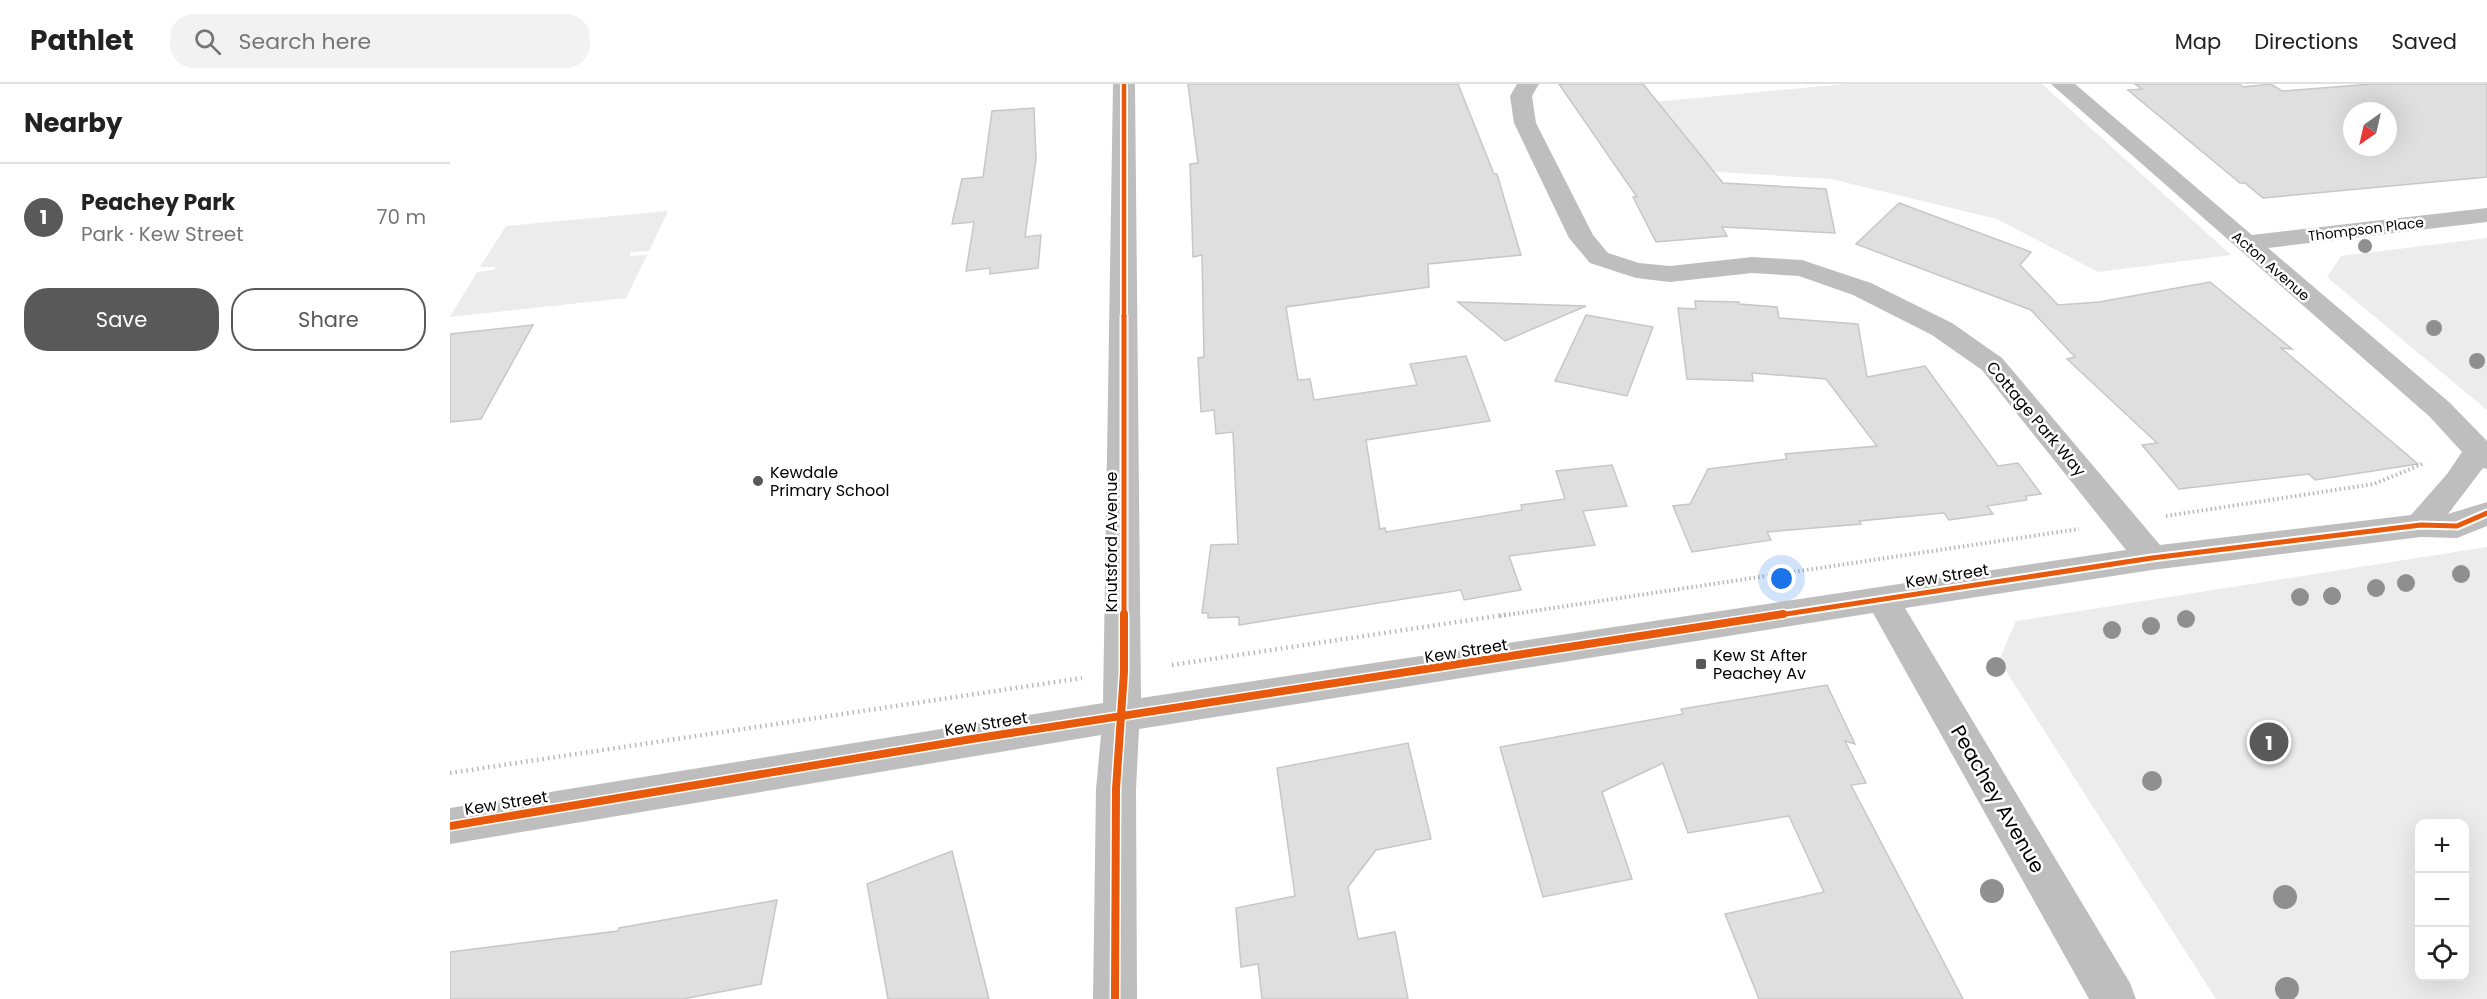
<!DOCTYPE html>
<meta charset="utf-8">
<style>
:root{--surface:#fff;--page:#f2f2f2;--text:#222;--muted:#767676;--line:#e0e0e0;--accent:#595959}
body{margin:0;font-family:Poppins,sans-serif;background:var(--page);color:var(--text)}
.controls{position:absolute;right:18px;bottom:18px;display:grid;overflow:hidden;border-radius:12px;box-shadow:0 6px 24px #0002}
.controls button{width:54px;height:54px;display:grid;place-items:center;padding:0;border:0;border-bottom:2px solid var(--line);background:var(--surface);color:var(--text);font:30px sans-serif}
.compass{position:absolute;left:1893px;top:18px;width:54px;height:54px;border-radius:50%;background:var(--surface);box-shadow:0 6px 24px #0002;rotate:214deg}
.you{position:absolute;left:1332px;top:495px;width:21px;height:21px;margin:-15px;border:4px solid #fff;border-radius:50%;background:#1a73e8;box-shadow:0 0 0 9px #1a73e833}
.badge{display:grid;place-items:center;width:39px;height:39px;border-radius:50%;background:var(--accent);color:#fff;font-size:20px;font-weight:700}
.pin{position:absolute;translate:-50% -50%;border:3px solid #fff;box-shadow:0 2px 6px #0006}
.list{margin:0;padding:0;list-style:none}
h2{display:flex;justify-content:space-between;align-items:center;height:78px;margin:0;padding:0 24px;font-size:26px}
h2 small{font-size:20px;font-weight:400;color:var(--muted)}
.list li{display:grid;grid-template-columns:39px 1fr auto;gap:18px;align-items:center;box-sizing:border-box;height:108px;padding:0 24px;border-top:2px solid var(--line)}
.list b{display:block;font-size:22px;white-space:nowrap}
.list p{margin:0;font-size:20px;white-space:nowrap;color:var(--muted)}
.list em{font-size:20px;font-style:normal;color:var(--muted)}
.actions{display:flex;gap:12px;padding:18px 24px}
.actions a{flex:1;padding:14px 0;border:2px solid var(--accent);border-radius:24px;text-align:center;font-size:21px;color:var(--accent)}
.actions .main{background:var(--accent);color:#fff}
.icon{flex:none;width:33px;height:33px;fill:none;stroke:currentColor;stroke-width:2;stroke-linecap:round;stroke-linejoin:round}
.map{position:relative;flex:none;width:2037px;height:915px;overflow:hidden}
header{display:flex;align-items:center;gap:36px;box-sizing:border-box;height:84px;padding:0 30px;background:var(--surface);border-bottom:2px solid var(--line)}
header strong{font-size:28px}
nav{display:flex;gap:33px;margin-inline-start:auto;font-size:21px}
.search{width:420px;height:54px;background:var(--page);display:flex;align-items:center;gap:15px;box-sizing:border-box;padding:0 21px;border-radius:24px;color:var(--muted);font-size:22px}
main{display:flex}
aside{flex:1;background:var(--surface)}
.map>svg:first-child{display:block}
.green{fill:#ececec;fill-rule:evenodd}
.building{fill:#dfdfdf;stroke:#c7c7c7;stroke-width:1.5;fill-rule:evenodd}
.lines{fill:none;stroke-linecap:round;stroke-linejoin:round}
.path-far1{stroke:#b9b9b9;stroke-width:4;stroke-dasharray:1.5 3;stroke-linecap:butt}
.path{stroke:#b9b9b9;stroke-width:4.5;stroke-dasharray:1.5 4;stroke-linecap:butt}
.minor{fill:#bebebe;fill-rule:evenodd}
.cycleway-far2-casing{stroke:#fff;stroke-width:8}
.cycleway-far1-casing{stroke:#fff;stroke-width:9}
.cycleway-casing{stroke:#fff;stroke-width:11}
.cycleway-far2{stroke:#e8590c;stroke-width:4.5}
.cycleway-far1{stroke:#e8590c;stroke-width:5}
.cycleway{stroke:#e8590c;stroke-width:8}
.tree{fill:#8f8f8f}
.poi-dot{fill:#595959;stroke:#fff;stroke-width:2}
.labels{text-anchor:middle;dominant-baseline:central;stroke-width:5;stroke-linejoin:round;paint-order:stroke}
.far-street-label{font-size:14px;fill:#000;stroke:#fff}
.street-label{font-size:16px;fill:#000;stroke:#fff}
.poi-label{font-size:16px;fill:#000;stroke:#fff;text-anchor:start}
.near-street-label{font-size:20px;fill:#000;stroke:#fff}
</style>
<header>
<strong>Pathlet</strong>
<div class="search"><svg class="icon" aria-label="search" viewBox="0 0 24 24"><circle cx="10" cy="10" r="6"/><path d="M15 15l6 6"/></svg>Search here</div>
<nav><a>Map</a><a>Directions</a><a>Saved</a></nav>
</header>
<main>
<aside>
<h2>Nearby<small></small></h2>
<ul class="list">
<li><span class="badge">1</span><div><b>Peachey Park</b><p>Park · Kew Street</p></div><em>70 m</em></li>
</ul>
<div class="actions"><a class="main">Save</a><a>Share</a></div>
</aside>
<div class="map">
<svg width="2037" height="915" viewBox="0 0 2037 915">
<rect width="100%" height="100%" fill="#fff"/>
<!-- green -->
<g class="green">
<polygon points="1395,0 1592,0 1781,171 1648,188 1547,135 1381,95 1254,87 1203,18"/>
<polygon points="218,127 199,167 181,168 180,172 197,171 176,214 0,233 27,188 44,186 46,183 30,183 56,142"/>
<polygon points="2037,154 2037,326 1877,193 1891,172"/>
<path d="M2037,463V915H1766L1549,576L1566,537ZM1970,740H2014V892H1970Z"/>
</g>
<!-- building -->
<g class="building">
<polygon points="738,0 1008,0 1044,90 1047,90 1071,171 978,180 979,203 836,223 848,296 860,295 864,316 967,301 960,280 1016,272 1040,337 916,356 930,445 935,444 936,448 1072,426 1071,421 1115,415 1106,387 1162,381 1177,422 1133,427 1145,461 1059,472 1071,506 1014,516 1011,506 789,541 789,533 758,534 758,529 752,529 761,461 788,460 783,348 766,350 764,326 751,328 748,274 754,273 752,171 743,173 740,80 748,79"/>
<polygon points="1109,0 1193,0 1273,99 1376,105 1385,149 1272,143 1277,152 1206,158 1183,113 1187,113"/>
<path d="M1685,0H1789L1793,3L1821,0L1832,7L1923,0H2037V93L1813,114L1795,99H1790L1678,6L1692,5ZM1902,27H1938V63H1902Z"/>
<polygon points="584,24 586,75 575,153 591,151 588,184 540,190 540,184 516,187 524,138 502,140 512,95 533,93 542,27"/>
<polygon points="1449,119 1581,168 1570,181 1608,221 1649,218 1760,198 1842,265 1831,264 1968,380 1865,396 1859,390 1729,405 1692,361 1707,359 1617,275 1625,273 1581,226 1406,160"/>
<polygon points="1245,217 1289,218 1289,220 1327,223 1329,234 1408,240 1417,293 1475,282 1548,382 1568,379 1591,410 1576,412 1577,416 1537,422 1543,430 1499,436 1494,429 1409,437 1411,440 1317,448 1321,456 1242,468 1223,422 1240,420 1258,385 1337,375 1335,370 1427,362 1376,295 1302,289 1303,297 1237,295 1228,224 1246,225"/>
<polygon points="1008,218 1136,222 1055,257"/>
<polygon points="1136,231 1203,243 1177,312 1105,297"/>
<polygon points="83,241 31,335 0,338 0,250"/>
<polygon points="1377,601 1405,660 1395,657 1416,699 1401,701 1513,915 1309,915 1275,830 1374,808 1339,732 1238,749 1213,679 1152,708 1182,795 1093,813 1050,663 1233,630 1231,625"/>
<polygon points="958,659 981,755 926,766 898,803 908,855 945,848 958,915 812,915 808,880 791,883 786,824 845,812 827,684"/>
<polygon points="502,767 539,915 438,915 417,800"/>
<polygon points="327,816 311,900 233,915 0,915 0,868 168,847 169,844"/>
</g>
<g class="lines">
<!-- path-far1 -->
<g class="path-far1">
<polyline points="1716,432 1924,400 1975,379"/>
<polyline points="1050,532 1629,445"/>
</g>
<!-- path -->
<g class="path">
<polyline points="722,581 1060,530"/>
<polyline points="0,689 632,594"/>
</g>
<!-- minor -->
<polygon class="minor" points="663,0 685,0 691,614 1676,466 1532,286 1482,251 1403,211 1349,192 1302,189 1220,198 1186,194 1140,179 1119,154 1064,39 1060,12 1067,0 1089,0 1082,12 1086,39 1143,151 1158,169 1189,179 1220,182 1302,173 1352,176 1421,199 1502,239 1552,274 1710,461 1961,431 1997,390 2012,368 1980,333 1601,0 1625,0 1802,151 2037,124 2037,138 1818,164 2000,319 2037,357 2037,385 2033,384 1998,430 2037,418 2037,442 2007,454 1971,453 1702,486 1455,524 1680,899 1686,915 1639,915 1423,529 689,645 686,705 687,915 643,915 646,705 651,651 0,760 0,724 653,619"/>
<!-- cycleway-far2 casing -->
<g class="cycleway-far2-casing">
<polyline id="cycleway-far2" points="674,0 674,233"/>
</g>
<!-- cycleway-far1 casing -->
<g class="cycleway-far1-casing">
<g id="cycleway-far1">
<polyline points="674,232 674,532"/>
<polyline points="1323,532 1702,474 1971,441 2007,442 2037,429"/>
</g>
</g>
<!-- cycleway casing -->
<g class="cycleway-casing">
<g id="cycleway">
<polyline points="0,742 522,655 1333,530"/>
<polyline points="665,915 666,705 674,588 674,530"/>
</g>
</g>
<!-- cycleway-far2 -->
<use href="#cycleway-far2" class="cycleway-far2"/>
<!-- cycleway-far1 -->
<use href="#cycleway-far1" class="cycleway-far1"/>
<!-- cycleway -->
<use href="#cycleway" class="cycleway"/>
</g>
<!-- trees -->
<g class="tree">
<circle cx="1915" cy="162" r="7"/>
<circle cx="1984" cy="244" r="8"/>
<circle cx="2027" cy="277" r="8"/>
<circle cx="2011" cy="490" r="9"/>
<circle cx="1956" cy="499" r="9"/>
<circle cx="1926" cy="504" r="9"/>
<circle cx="1882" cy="512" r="9"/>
<circle cx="1850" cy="513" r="9"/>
<circle cx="1736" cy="535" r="9"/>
<circle cx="1701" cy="542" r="9"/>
<circle cx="1662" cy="546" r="9"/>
<circle cx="1546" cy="583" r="10"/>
<circle cx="1702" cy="697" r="10"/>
<circle cx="1542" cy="807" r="12"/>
<circle cx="1835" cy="813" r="12"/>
<circle cx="1837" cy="905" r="12"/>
</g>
<!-- markers -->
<g class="poi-dot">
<circle cx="308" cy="397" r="6"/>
<rect x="1245" y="574" width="12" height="12" rx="3"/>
</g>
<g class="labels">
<!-- far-street labels -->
<g class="far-street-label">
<text transform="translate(1916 145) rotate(-7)">Thompson Place</text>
<text transform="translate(1821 182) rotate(41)">Acton Avenue</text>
</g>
<!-- street labels -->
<g class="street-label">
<text transform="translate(1586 335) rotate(50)">Cottage Park Way</text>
<text transform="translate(661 458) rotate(-90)">Knutsford Avenue</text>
<text transform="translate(1497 492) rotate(-9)">Kew Street</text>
<text transform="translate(1016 567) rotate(-9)">Kew Street</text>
<text transform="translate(536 640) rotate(-9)">Kew Street</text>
<text transform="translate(56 719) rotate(-9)">Kew Street</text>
</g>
<!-- poi labels -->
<g class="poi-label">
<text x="320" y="388">Kewdale<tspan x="320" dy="18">Primary School</tspan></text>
<text x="1263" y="571">Kew St After<tspan x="1263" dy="18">Peachey Av</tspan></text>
</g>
<!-- near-street labels -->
<g class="near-street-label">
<text transform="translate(1548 715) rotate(60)">Peachey Avenue</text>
</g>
</g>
</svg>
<div class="controls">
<button>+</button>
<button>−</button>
<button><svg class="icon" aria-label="locate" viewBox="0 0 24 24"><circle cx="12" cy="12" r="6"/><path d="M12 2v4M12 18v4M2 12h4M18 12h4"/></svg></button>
</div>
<svg class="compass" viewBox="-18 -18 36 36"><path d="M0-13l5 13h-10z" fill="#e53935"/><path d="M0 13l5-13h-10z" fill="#767676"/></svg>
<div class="you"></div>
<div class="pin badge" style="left:1819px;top:658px">1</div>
</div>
</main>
